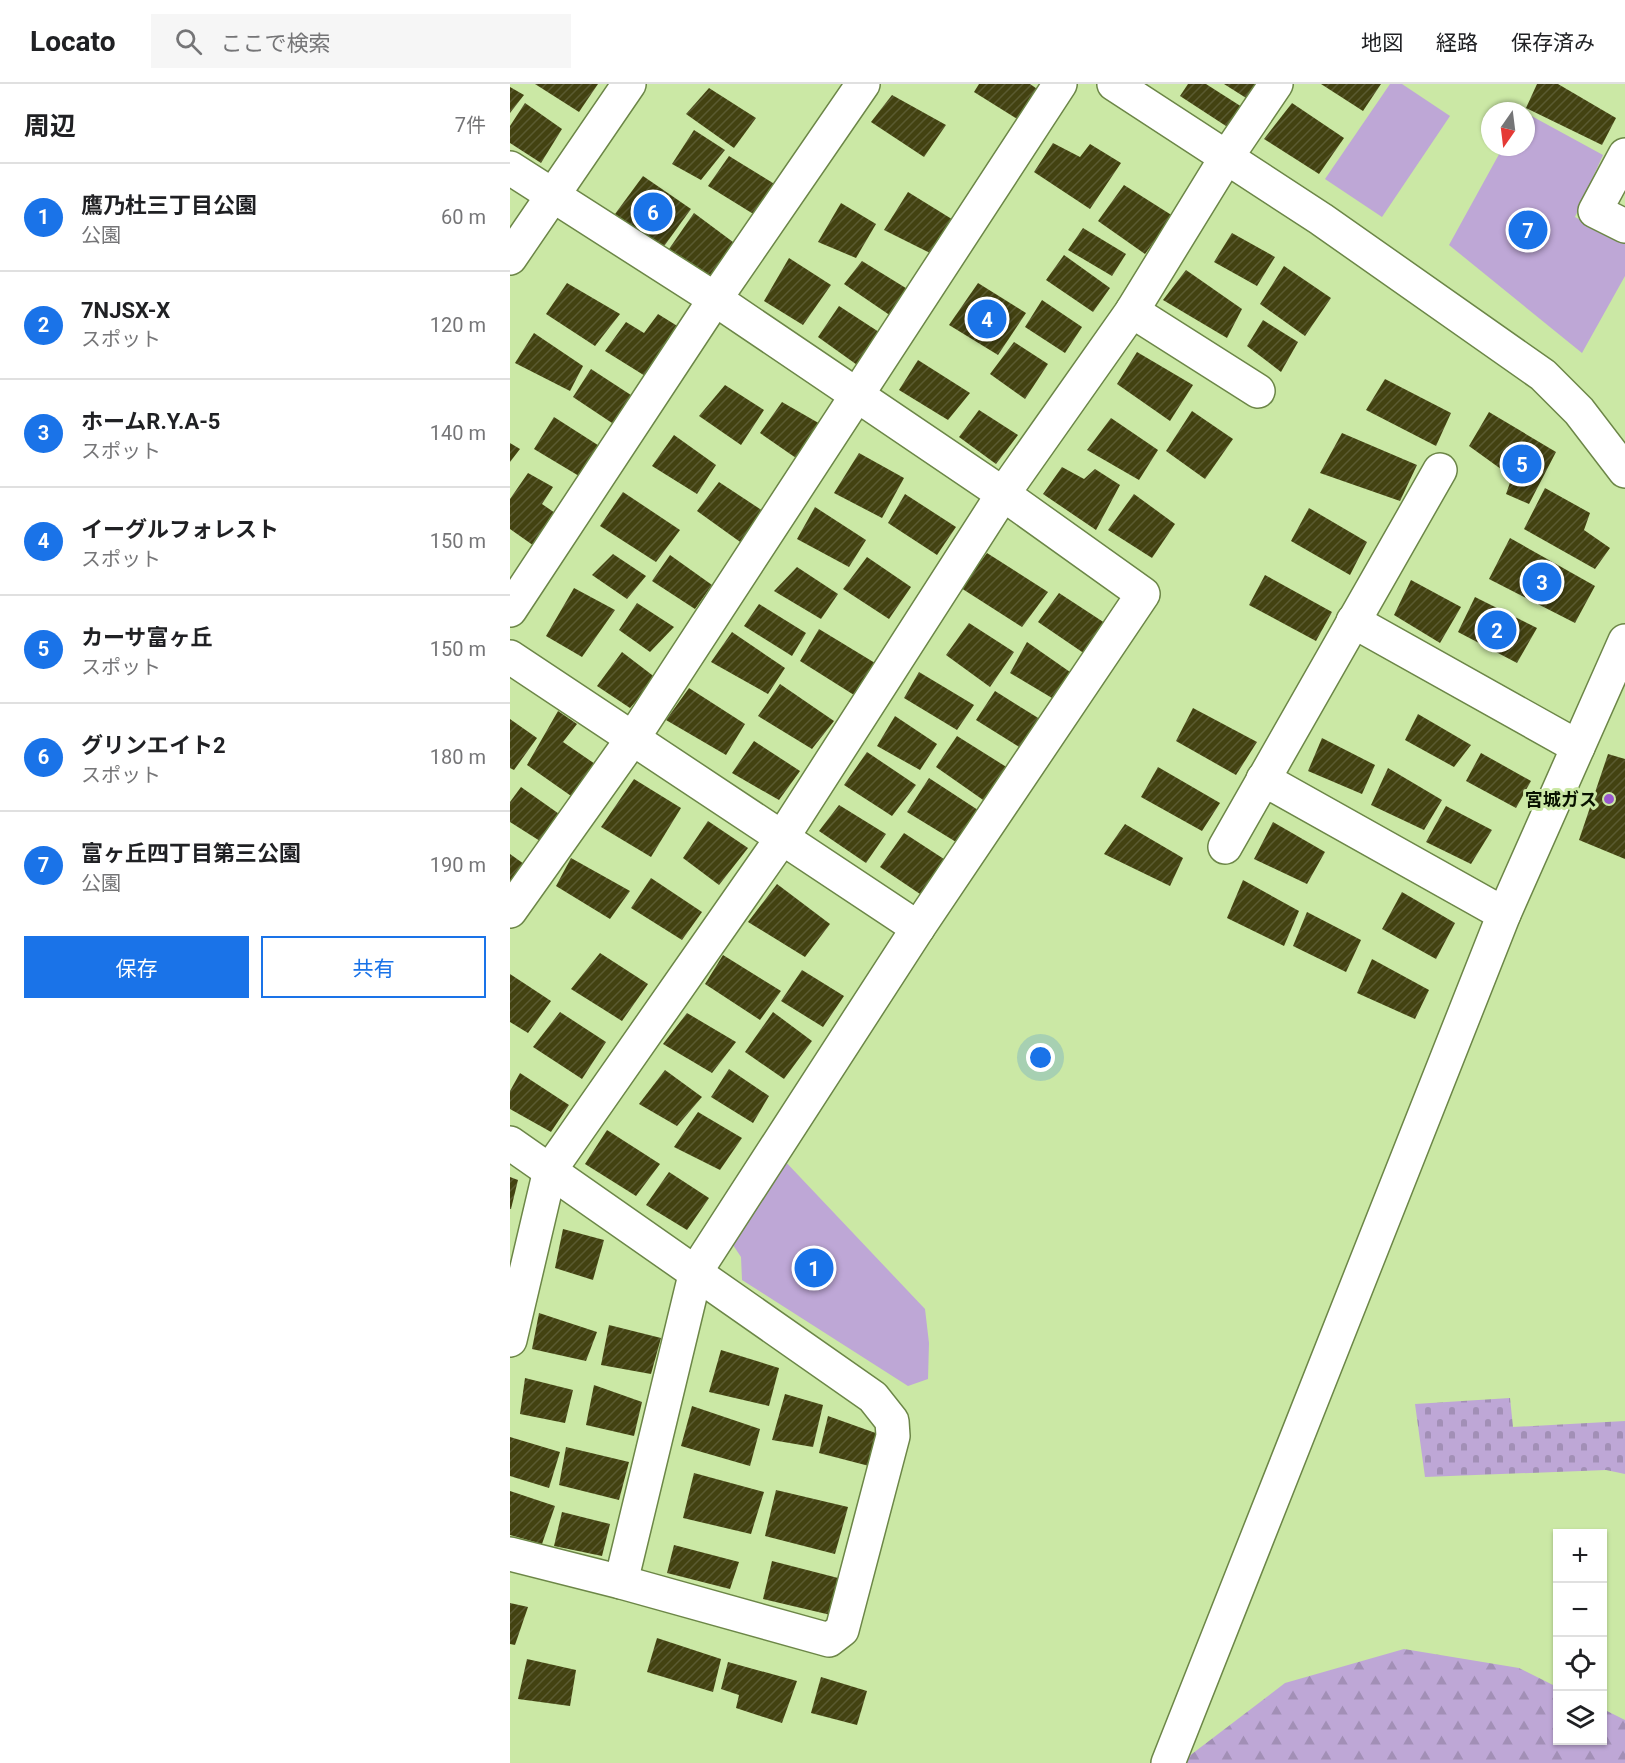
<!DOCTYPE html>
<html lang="ja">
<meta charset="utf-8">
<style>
:root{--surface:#fff;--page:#f6f6f6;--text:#202124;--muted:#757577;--line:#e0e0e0;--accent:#1a73e8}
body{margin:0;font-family:Roboto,"Noto Sans JP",sans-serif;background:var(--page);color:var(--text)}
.controls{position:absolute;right:18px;bottom:18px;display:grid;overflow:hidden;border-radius:0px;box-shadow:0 2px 4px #0004}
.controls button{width:54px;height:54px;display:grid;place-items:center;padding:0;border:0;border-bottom:2px solid var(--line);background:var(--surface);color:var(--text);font:30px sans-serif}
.compass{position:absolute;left:971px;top:18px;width:54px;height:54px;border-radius:50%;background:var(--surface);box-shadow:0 2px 4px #0004;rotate:194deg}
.you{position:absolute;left:531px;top:974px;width:21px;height:21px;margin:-15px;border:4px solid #fff;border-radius:50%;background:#1a73e8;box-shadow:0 0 0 9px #1a73e833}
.badge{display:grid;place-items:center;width:39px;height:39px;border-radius:50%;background:var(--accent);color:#fff;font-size:20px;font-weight:700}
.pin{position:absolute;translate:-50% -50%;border:3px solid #fff;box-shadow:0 2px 6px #0006}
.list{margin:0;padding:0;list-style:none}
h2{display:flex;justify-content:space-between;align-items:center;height:78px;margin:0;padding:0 24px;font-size:26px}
h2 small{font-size:20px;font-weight:400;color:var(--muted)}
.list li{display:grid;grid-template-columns:39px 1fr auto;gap:18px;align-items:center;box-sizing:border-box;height:108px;padding:0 24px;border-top:2px solid var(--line)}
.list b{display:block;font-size:22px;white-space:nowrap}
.list p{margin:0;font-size:20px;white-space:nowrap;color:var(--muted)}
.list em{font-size:20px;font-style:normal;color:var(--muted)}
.actions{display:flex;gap:12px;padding:18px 24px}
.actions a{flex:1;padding:14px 0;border:2px solid var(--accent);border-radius:0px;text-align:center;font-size:21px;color:var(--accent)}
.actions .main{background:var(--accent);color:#fff}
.icon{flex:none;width:33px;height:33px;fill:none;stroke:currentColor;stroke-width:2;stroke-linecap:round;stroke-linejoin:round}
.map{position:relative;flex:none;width:1115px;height:1679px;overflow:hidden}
header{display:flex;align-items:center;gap:36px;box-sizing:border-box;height:84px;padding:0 30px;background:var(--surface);border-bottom:2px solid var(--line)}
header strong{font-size:28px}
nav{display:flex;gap:33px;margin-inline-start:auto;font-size:21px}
.search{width:420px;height:54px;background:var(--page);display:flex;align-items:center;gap:15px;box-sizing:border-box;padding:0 21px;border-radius:0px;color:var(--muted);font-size:22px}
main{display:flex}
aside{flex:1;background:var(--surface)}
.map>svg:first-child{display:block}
.green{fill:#bea7d6}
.forest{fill:url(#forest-firs)}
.cemetery{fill:url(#cemetery-stones)}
.building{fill:url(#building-hatch)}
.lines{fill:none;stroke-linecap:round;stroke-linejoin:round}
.street-casing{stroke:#6c8647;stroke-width:36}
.secondary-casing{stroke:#6c8647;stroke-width:36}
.street{stroke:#fff;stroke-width:33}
.secondary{stroke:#fff;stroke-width:33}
.poi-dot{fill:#9a59ce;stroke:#cbe8a5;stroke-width:2}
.labels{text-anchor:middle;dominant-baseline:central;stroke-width:6;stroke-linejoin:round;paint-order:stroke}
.poi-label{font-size:18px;font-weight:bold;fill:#091200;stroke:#cbe8a5;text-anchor:end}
</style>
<header>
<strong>Locato</strong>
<div class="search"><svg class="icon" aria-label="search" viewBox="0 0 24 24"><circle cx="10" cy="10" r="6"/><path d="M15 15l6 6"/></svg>ここで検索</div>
<nav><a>地図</a><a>経路</a><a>保存済み</a></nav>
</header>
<main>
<aside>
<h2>周辺<small>7件</small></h2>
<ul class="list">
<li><span class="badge">1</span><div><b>鷹乃杜三丁目公園</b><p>公園</p></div><em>60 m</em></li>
<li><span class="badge">2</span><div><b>7NJSX-X</b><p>スポット</p></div><em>120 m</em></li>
<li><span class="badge">3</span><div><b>ホームR.Y.A-5</b><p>スポット</p></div><em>140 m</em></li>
<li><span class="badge">4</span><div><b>イーグルフォレスト</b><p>スポット</p></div><em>150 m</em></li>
<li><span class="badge">5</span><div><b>カーサ富ヶ丘</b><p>スポット</p></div><em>150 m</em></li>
<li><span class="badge">6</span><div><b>グリンエイト2</b><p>スポット</p></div><em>180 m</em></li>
<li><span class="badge">7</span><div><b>富ヶ丘四丁目第三公園</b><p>公園</p></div><em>190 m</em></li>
</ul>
<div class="actions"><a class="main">保存</a><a>共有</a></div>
</aside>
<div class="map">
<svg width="1115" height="1679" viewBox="0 0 1115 1679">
<defs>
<pattern id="forest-firs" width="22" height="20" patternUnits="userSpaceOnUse" patternTransform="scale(1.5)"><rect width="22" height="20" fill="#bea7d6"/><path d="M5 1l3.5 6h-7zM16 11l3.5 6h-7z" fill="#a28fb6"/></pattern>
<pattern id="cemetery-stones" width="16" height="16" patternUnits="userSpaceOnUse" patternTransform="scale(1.5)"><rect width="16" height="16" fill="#bea7d6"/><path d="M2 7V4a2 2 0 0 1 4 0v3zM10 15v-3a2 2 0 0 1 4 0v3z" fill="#a28fb6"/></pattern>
<pattern id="building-hatch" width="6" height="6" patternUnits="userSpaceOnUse" patternTransform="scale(1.5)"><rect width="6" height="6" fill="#434211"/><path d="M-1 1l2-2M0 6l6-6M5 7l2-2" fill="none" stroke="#5a5a31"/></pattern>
</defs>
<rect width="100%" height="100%" fill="#cbe8a5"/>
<!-- green -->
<g class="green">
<polygon points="880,0 892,0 940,32 872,133 815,95"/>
<polygon points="1016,29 1093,71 1065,133 1115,159 1115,192 1072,269 939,161 993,63 1016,63"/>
<polygon points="272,1074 415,1225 419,1259 418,1295 398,1302 232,1196 231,1173 217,1152"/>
</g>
<!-- forest -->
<polygon class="forest" points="894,1565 1009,1584 1047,1603 1048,1656 1092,1656 1093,1625 1115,1636 1115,1679 670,1679 775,1599"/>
<!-- cemetery -->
<polygon class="cemetery" points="1000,1314 1003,1343 1115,1337 1115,1390 1096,1386 915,1393 905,1320"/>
<!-- building -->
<g class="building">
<polygon points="25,0 88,0 69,28"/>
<polygon points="469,0 520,0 533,9 512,38 464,8"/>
<polygon points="678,0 696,0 732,23 719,44 670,12"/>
<polygon points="714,0 757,0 744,19"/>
<polygon points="811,0 871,0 853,27"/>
<polygon points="1027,0 1048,0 1106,34 1092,61 1016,24"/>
<polygon points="0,3 14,11 0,29"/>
<polygon points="199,4 246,34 224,64 176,30"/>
<polygon points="382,11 436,41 414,73 361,38"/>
<polygon points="15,19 52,45 31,79 0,59 0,42"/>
<polygon points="782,19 834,54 809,90 754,55"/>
<polygon points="184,46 215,66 191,96 162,80"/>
<polygon points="543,59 570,73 580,60 611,79 580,125 524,88"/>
<polygon points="219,72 266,101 245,131 198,102"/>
<polygon points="133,92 181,125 152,165 105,130"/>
<polygon points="614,101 663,132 635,170 588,137"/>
<polygon points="398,108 445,137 422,170 374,146"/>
<polygon points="331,119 366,140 346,174 308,158"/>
<polygon points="184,129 227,161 203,193 159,165"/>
<polygon points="573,144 616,170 602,192 558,166"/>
<polygon points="722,149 765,173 747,202 704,178"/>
<polygon points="554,171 600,204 583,228 536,196"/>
<polygon points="279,174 321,201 293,241 254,217"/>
<polygon points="352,177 399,206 381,232 334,200"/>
<polygon points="774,182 821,214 795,252 750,220"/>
<polygon points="676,186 732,225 717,254 653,216"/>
<polygon points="57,199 110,230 85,262 36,230"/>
<polygon points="468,199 516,229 488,271 439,241"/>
<polygon points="532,216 572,243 555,269 515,243"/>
<polygon points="329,222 372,250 350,283 308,253"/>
<polygon points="148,230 177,248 140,295 95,267 116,238 134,249"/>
<polygon points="753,236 788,258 771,288 737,262"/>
<polygon points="24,249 73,282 60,307 5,279"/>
<polygon points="504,258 538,280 515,315 480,290"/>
<polygon points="627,268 683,301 660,337 607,300"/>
<polygon points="408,276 460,309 438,336 389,306"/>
<polygon points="81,285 127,315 108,343 63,313"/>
<polygon points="875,295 941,329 926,362 856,326"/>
<polygon points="215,301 254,326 231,361 189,332"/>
<polygon points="272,318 312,341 286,374 250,349"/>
<polygon points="469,326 508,351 486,380 449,353"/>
<polygon points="682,327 723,355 695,395 656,367"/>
<polygon points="979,328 1046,368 1019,420 996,410 1002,393 959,362"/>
<polygon points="44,333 94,365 74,395 24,365"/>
<polygon points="601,334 648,366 629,396 577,366"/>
<polygon points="832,349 907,381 890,417 810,389"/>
<polygon points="164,351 206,381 187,410 142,382"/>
<polygon points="0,359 10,365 0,378"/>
<polygon points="349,369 394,394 372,434 324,409"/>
<polygon points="552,383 574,395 585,385 610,401 586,446 533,410"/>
<polygon points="18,389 43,403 32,420 48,431 27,464 0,445 0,415"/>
<polygon points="209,398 253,427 233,460 187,427"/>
<polygon points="1035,404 1080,429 1074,446 1100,464 1085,485 1014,445"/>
<polygon points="113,408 170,446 146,478 90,442"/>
<polygon points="395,410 446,443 427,471 378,439"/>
<polygon points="624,410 665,440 642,474 598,446"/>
<polygon points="305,423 356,456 339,483 287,455"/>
<polygon points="799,424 857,458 840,491 781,457"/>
<polygon points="1000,454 1085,502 1065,539 979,495"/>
<polygon points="477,469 538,508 512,543 451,504"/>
<polygon points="103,470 136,492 117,515 82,491"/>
<polygon points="160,471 202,501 185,525 142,497"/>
<polygon points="357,473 401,503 379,535 333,505"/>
<polygon points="287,483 328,510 311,535 264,507"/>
<polygon points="755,491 822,528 806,557 739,521"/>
<polygon points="901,496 951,523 930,559 884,531"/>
<polygon points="64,504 105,526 72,573 36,552"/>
<polygon points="549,509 601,543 578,572 528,538"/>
<polygon points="965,513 1027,544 1007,579 948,548"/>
<polygon points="127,519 164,543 140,568 109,546"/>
<polygon points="249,520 296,549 282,572 234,542"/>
<polygon points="459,539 504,568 480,603 436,571"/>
<polygon points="309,545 365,579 344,611 290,577"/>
<polygon points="222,548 275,584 258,610 201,578"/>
<polygon points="517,558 560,588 542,614 500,589"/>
<polygon points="112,568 146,594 120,624 87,602"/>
<polygon points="409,588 464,621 447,646 394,614"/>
<polygon points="270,600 324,637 302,665 248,632"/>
<polygon points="179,604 235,640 216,671 156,636"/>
<polygon points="485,607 533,637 514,666 466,636"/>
<polygon points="683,624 747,658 726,691 666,657"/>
<polygon points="48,627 67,640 53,658 88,682 64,714 17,681"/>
<polygon points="908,630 961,661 944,683 895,656"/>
<polygon points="385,632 427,660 410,686 367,662"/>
<polygon points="0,635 27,654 4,686 0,684"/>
<polygon points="447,652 498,684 476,718 426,683"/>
<polygon points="812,654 865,681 852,710 798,687"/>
<polygon points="244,657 290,687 269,716 222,689"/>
<polygon points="357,668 406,701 382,732 334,701"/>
<polygon points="971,669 1021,697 1006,724 956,697"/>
<polygon points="1098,670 1115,675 1115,775 1069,756"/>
<polygon points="648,683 710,719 692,747 631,713"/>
<polygon points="878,684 932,716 914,746 861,721"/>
<polygon points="419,694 471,728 451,761 397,728"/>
<polygon points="124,695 171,724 141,773 91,743"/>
<polygon points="11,703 52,732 30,757 0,738 0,718"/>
<polygon points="329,721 376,750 356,779 309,747"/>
<polygon points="936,722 982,746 961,780 916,758"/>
<polygon points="198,737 238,764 209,801 173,774"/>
<polygon points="763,738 815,768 797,800 744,775"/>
<polygon points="615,740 673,774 660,802 594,770"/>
<polygon points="394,749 440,779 413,812 370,783"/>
<polygon points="0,770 14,780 0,798"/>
<polygon points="61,774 120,807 100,835 46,802"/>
<polygon points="141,794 192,828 172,856 121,824"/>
<polygon points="733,796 789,827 774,862 717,834"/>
<polygon points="267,800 320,840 295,873 238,838"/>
<polygon points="892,808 945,839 926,875 872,845"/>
<polygon points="797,828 851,856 836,888 783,862"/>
<polygon points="90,869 138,900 112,937 61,905"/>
<polygon points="213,871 271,907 250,936 195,900"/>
<polygon points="862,875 919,906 905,935 847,909"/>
<polygon points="292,886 334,912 313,943 271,917"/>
<polygon points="0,890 41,917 18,949 0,938"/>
<polygon points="50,928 96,958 72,995 23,963"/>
<polygon points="263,928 302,957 274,995 235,968"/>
<polygon points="177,929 226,958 202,989 153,960"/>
<polygon points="219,985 259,1012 243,1039 201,1013"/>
<polygon points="155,986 192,1013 167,1042 129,1020"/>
<polygon points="10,989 59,1021 41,1048 0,1025 0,1007"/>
<polygon points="188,1028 232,1054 210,1086 164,1063"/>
<polygon points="97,1046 150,1080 126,1112 75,1080"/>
<polygon points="159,1088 199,1114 177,1146 136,1121"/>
<polygon points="0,1093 8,1096 1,1125 0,1125"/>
<polygon points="53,1145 94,1156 83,1196 45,1184"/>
<polygon points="29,1229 87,1248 76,1277 22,1265"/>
<polygon points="99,1241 151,1254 141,1290 91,1281"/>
<polygon points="211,1266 269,1284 259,1322 199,1308"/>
<polygon points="15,1294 63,1306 55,1339 10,1330"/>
<polygon points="84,1301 132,1318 124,1352 76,1341"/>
<polygon points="275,1310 313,1321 303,1363 262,1356"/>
<polygon points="182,1322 250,1345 240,1382 171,1362"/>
<polygon points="318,1332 374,1352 363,1383 309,1369"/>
<polygon points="0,1353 50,1368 39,1404 0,1392"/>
<polygon points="56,1363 119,1378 109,1416 49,1401"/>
<polygon points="184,1389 254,1408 241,1450 173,1434"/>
<polygon points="266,1406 338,1423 325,1470 255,1452"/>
<polygon points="0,1407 45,1422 32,1460 0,1451"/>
<polygon points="52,1428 100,1440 92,1472 44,1462"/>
<polygon points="164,1461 229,1478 220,1505 157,1489"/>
<polygon points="262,1477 332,1495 325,1532 253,1515"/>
<polygon points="0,1519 18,1523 5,1561 0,1560"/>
<polygon points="147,1554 211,1575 203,1608 137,1588"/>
<polygon points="17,1575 66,1586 60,1622 8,1615"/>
<polygon points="218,1578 287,1597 272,1639 226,1624 229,1611 211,1605"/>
<polygon points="311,1593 357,1607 347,1641 301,1629"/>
</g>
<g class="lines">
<!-- street casing -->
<g class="street-casing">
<g id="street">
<polyline points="1115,71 1085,127 1115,142"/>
<polyline points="0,84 205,215 493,410 633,510 408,844 186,1187 111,1498"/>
<polyline points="622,227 748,307"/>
<polyline points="0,526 205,215 353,0"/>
<polyline points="843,537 1068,663"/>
<polyline points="0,573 408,844"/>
<polyline points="753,695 994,830"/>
<polyline points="715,763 930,386"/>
<polyline points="0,827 123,654 550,0"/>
<polyline points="0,1059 363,1313 382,1337 383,1352 332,1546 319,1556 111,1498 0,1470"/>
<polyline points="0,1256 40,1086 272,754 493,410 622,227 716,74 766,0"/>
</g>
</g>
<!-- secondary casing -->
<g class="secondary-casing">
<g id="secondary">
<polyline points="604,0 811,135 1033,291 1069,327 1115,387"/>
<polyline points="0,174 119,0"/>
<polyline points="658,1679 994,830 1115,557"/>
</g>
</g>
<!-- street -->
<use href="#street" class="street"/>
<!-- secondary -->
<use href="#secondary" class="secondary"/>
</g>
<!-- markers -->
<circle class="poi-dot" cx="1099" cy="715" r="6"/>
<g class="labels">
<!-- poi labels -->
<g class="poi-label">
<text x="1087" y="715">宮城ガス</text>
</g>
</g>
</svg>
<div class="controls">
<button>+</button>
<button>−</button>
<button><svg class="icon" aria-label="locate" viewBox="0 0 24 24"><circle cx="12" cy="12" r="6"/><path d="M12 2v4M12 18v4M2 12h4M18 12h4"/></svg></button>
<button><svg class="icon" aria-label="layers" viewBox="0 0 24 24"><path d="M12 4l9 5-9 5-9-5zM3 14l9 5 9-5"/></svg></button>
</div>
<svg class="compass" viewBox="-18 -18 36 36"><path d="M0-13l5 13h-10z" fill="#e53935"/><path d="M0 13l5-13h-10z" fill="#757577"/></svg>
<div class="you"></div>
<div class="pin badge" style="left:304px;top:1184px">1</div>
<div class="pin badge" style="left:987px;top:546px">2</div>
<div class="pin badge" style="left:1032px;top:498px">3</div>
<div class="pin badge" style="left:477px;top:235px">4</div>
<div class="pin badge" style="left:1012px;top:380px">5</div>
<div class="pin badge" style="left:143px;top:128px">6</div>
<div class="pin badge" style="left:1018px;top:146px">7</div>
</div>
</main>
